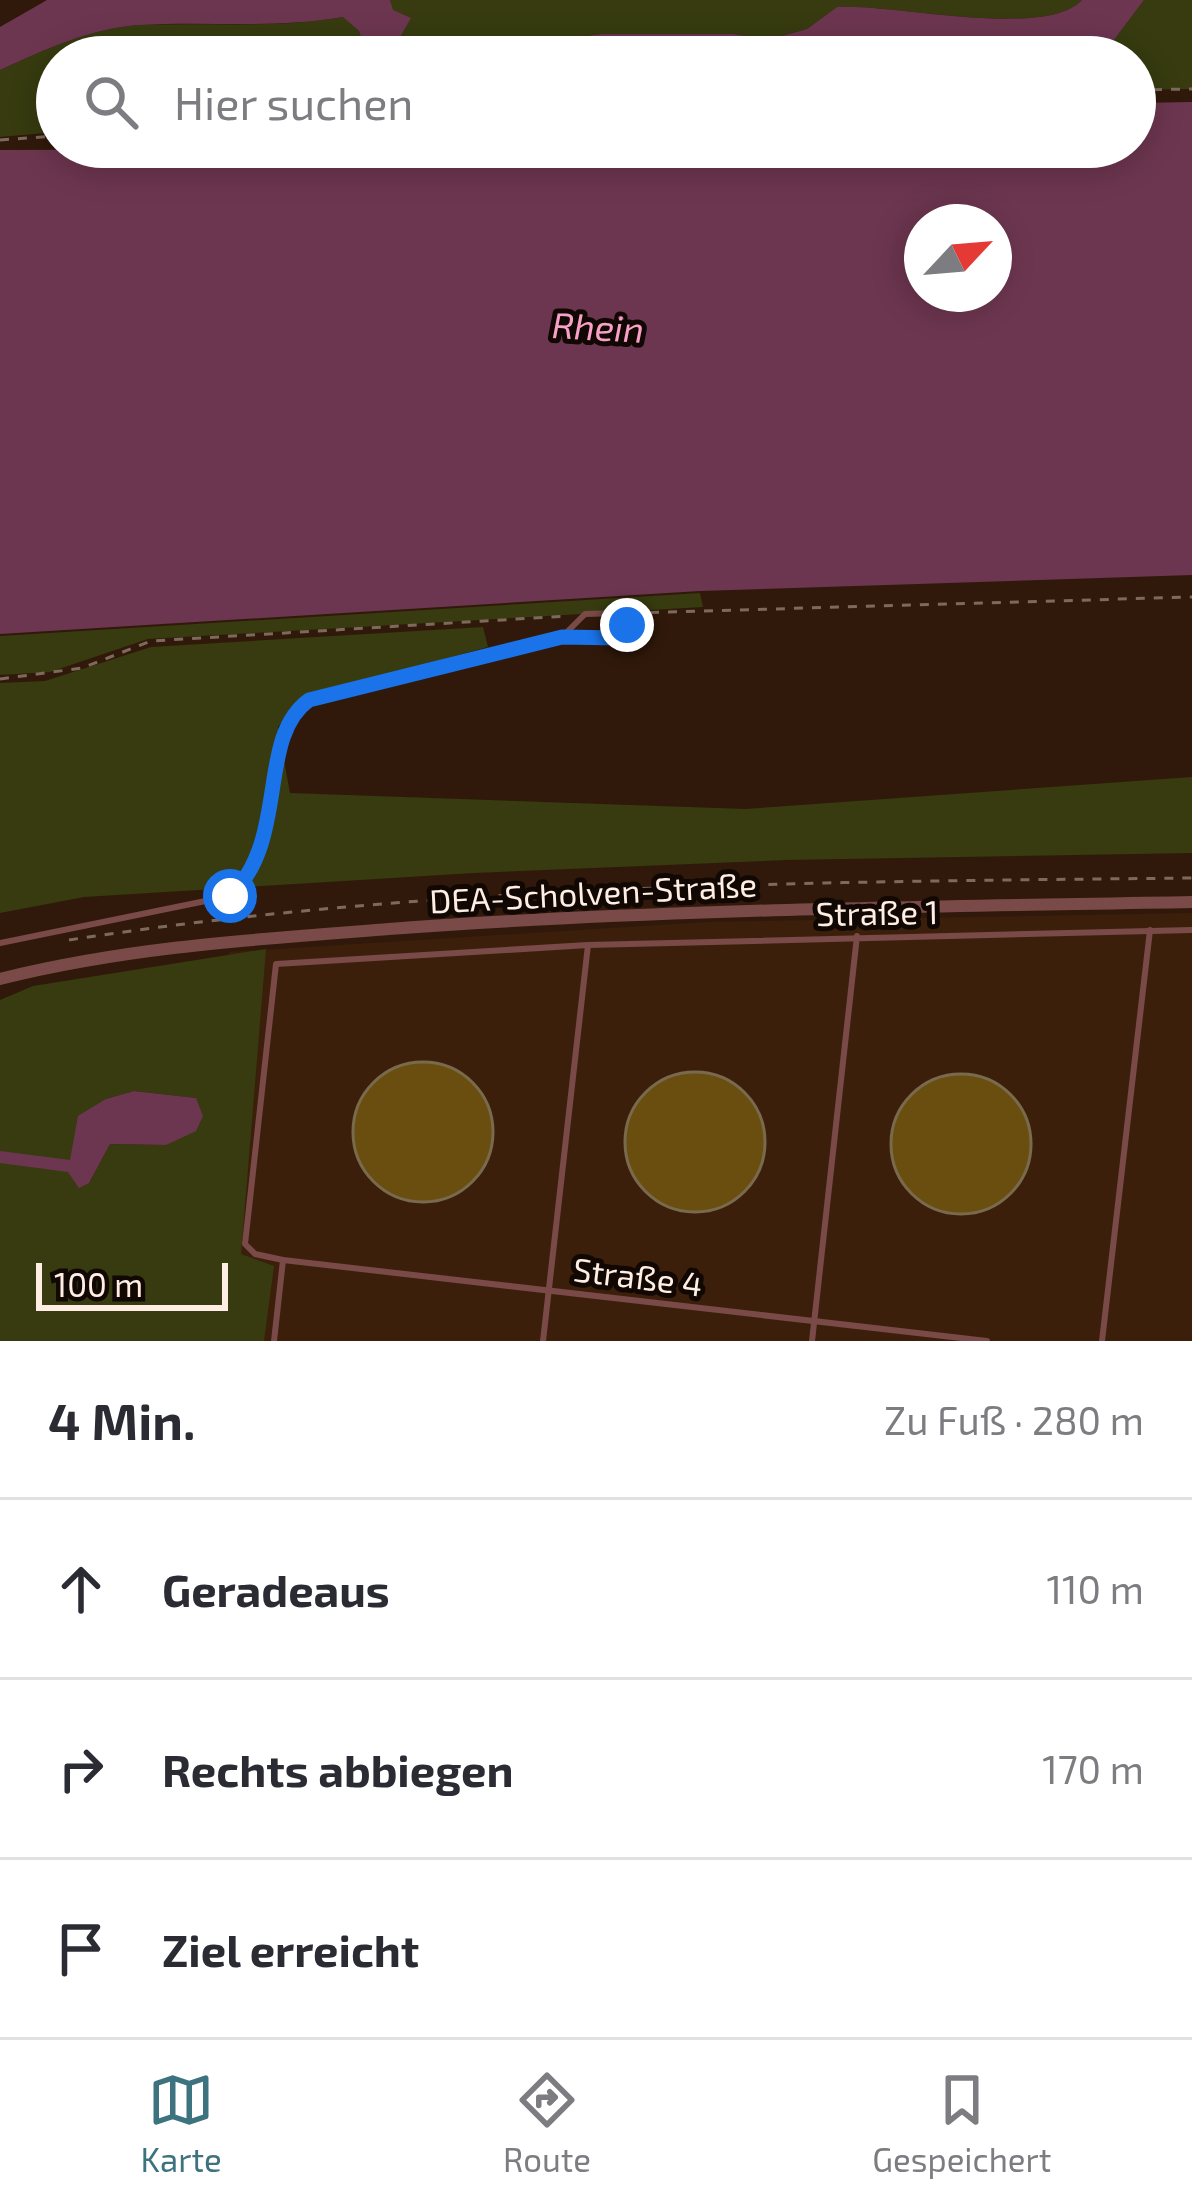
<!DOCTYPE html>
<html lang="de">
<meta charset="utf-8">
<style>
:root{--surface:#fff;--page:#f7f7f7;--text:#2b2b33;--muted:#7c7c81;--line:#e1e1e2;--accent:#3d737e}
body{margin:0;font-family:"Exo 2",sans-serif;background:var(--page);color:var(--text)}
.compass{position:absolute;left:904px;top:204px;width:108px;height:108px;border-radius:50%;background:var(--surface);box-shadow:0 6px 30px #0003;rotate:64deg}
.scale{position:absolute;left:36px;bottom:30px;width:192px;box-sizing:border-box;padding-left:12px;border:6px solid #ffeee4;border-top:0;font-size:33px;line-height:42px;white-space:nowrap;color:#ffeee4;-webkit-text-stroke:9px #110703;paint-order:stroke}
.stop{position:absolute;width:36px;height:36px;margin:-27px;border:9px solid #1a73e8;border-radius:50%;background:#fff}
.stop.end{background:#1a73e8;border-color:#fff;box-shadow:0 3px 12px #0008}
.list{margin:0;padding:0;list-style:none}
h2{display:flex;justify-content:space-between;align-items:center;height:156px;margin:0;padding:0 48px;font-size:51px}
h2 small{font-size:39px;font-weight:400;color:var(--muted)}
.list li{display:grid;grid-template-columns:78px 1fr auto;gap:36px;align-items:center;box-sizing:border-box;height:180px;padding:0 48px;border-top:3px solid var(--line)}
.list b{display:block;font-size:45px;white-space:nowrap}
.list em{font-size:39px;font-style:normal;color:var(--muted)}
.icon{flex:none;width:66px;height:66px;fill:none;stroke:currentColor;stroke-width:2;stroke-linecap:round;stroke-linejoin:round}
.map{position:relative;flex:none;width:1192px;height:1341px;overflow:hidden}
.search{position:absolute;background:var(--surface);box-shadow:0 6px 30px #0003;left:36px;right:36px;top:36px;height:132px;display:flex;align-items:center;gap:30px;box-sizing:border-box;padding:0 42px;border-radius:66px;color:var(--muted);font-size:45px}
.sheet{height:696px;background:var(--surface)}
nav{display:flex;justify-content:space-around;align-items:center;box-sizing:border-box;height:168px;border-top:3px solid var(--line);background:var(--surface);font-size:33px;color:var(--muted)}
nav a{display:grid;justify-items:center;gap:6px}
nav .on{color:var(--accent)}
.map>svg:first-child{display:block}
.built{fill:#3c1f0a}
.green{fill:#373b0f;fill-rule:evenodd}
.water{fill:#6d3650;fill-rule:evenodd}
.building{fill:#694e0f;stroke:#796a4e;stroke-width:3}
.lines{fill:none;stroke-linecap:round;stroke-linejoin:round}
.path{stroke:#7e6a5d;stroke-width:3;stroke-dasharray:9 9;stroke-linecap:butt}
.lane{stroke:#794a48;stroke-width:6}
.street{stroke:#794a48;stroke-width:12}
.route{stroke:#1a73e8;stroke-width:15}
.labels{text-anchor:middle;dominant-baseline:central;stroke-width:10;stroke-linejoin:round;paint-order:stroke}
.street-label{font-size:33px;fill:#ffeee4;stroke:#110703}
.water-label{font-size:36px;font-style:italic;fill:#f8a0c7;stroke:#110703}
</style>
<div class="map">
<svg width="1192" height="1341" viewBox="0 0 1192 1341">
<rect width="100%" height="100%" fill="#30190a"/>
<!-- built -->
<polygon class="built" points="1192,913 1192,1341 179,1341 200,1133 229,952 707,922"/>
<!-- green -->
<g class="green">
<path d="M390,0H1082C1045,40 893,3 837,7L807,29L768,40L734,34H601L571,38L548,57H404L399,38L410,19L392,10Z"/>
<polygon points="1144,0 1192,0 1192,89 1135,90 1135,57 1092,57 1108,48"/>
<path d="M344,17L359,31L367,57H57V132L0,137V70C44,50 91,28 140,25C209,22 275,29 344,17Z"/>
<polygon points="700,593 703,607 148,639 50,672 0,675 0,636"/>
<polygon points="483,627 488,647 306,696 278,727 290,793 745,809 1192,777 1192,853 786,860 474,873 84,897 0,913 0,683 45,681 151,647"/>
<path d="M266,949L241,1254L274,1266L264,1341H0V1000L33,986ZM134,1091L196,1098L166,1145L110,1144L89,1183L106,1099Z"/>
</g>
<!-- water -->
<g class="water">
<path d="M47,0H390L393,10L411,18L399,39L404,57H367L359,31L343,17C275,29 209,21 140,25C91,28 44,50 0,70V27Z"/>
<path d="M1082,0H1144L1108,48L1092,57H549L571,38L601,34H734L768,40L807,29L837,7C892,3 1045,40 1082,0Z"/>
<path d="M1192,102V575L700,591L0,634V150L1135,147V103ZM922,222H994V294H922Z"/>
<polygon points="134,1091 196,1098 203,1116 196,1131 166,1145 110,1144 89,1183 79,1188 68,1172 0,1163 0,1151 70,1160 78,1116 106,1099"/>
</g>
<!-- building -->
<g class="building">
<circle cx="423" cy="1132" r="70"/>
<circle cx="695" cy="1142" r="70"/>
<circle cx="961" cy="1144" r="70"/>
</g>
<g class="lines">
<!-- path -->
<g class="path">
<polyline points="1135,90 1192,89"/>
<polyline points="0,140 57,136"/>
<polyline points="632,613 1192,597"/>
<polyline points="0,679 82,668 151,641 567,616"/>
<path d="M69,940C439,883 818,882 1192,878"/>
</g>
<!-- lane -->
<g class="lane">
<path d="M0,943L230,896C290,839 255,739 309,700L562,637L585,614L624,613L627,625L620,638L562,637"/>
<polyline points="283,1260 987,1341"/>
<polyline points="274,1341 283,1260 255,1254 245,1244 276,964 588,945 1192,930"/>
<polyline points="543,1341 588,945"/>
<polyline points="812,1341 857,936"/>
<polyline points="1102,1341 1150,930"/>
</g>
<!-- street -->
<path class="street" d="M0,979C127,947 259,939 389,929C656,909 924,907 1192,902"/>
</g>
<g class="lines">
<!-- route -->
<path class="route" d="M230,896C290,839 256,738 309,700L562,637L620,638L627,625"/>
</g>
<g class="labels">
<!-- street labels -->
<g class="street-label">
<text transform="translate(593 892) rotate(-3)">DEA-Scholven-Straße</text>
<text transform="translate(877 912) rotate(-1)">Straße 1</text>
<text transform="translate(638 1276) rotate(7)">Straße 4</text>
</g>
<!-- water labels -->
<g class="water-label">
<text transform="translate(598 326) rotate(3)">Rhein</text>
</g>
</g>
</svg>
<svg class="compass" viewBox="-18 -18 36 36"><path d="M0-13l5 13h-10z" fill="#e53935"/><path d="M0 13l5-13h-10z" fill="#7c7c81"/></svg>
<div class="scale">100 m</div>
<div class="stop" style="left:230px;top:896px"></div>
<div class="stop end" style="left:627px;top:625px"></div>
<div class="search"><svg class="icon" aria-label="search" viewBox="0 0 24 24"><circle cx="10" cy="10" r="6"/><path d="M15 15l6 6"/></svg>Hier suchen</div>
</div>
<section class="sheet">
<h2>4 Min.<small>Zu Fuß · 280 m</small></h2>
<ul class="list">
<li><svg class="icon" aria-label="ahead" viewBox="0 0 24 24"><path d="M12 20V5M6 11l6-6 6 6"/></svg><div><b>Geradeaus</b></div><em>110 m</em></li>
<li><svg class="icon" aria-label="right" viewBox="0 0 24 24"><path d="M7 20v-9h11M14 6l5 5-5 5"/></svg><div><b>Rechts abbiegen</b></div><em>170 m</em></li>
<li><svg class="icon" aria-label="arrive" viewBox="0 0 24 24"><path d="M6 21V4h12l-3 4 3 4H6"/></svg><div><b>Ziel erreicht</b></div></li>
</ul>
</section>
<nav>
<a class="on"><svg class="icon" aria-label="map" viewBox="0 0 24 24"><path d="M3 6l6-2 6 2 6-2v14l-6 2-6-2-6 2zM9 4v14M15 6v14"/></svg>Karte</a>
<a><svg class="icon" aria-label="directions" viewBox="0 0 24 24"><path d="M12 3l9 9-9 9-9-9zM9 14v-3h6M13 9l2 2-2 2"/></svg>Route</a>
<a><svg class="icon" aria-label="saved" viewBox="0 0 24 24"><path d="M7 4h10v16l-5-4-5 4z"/></svg>Gespeichert</a>
</nav>
